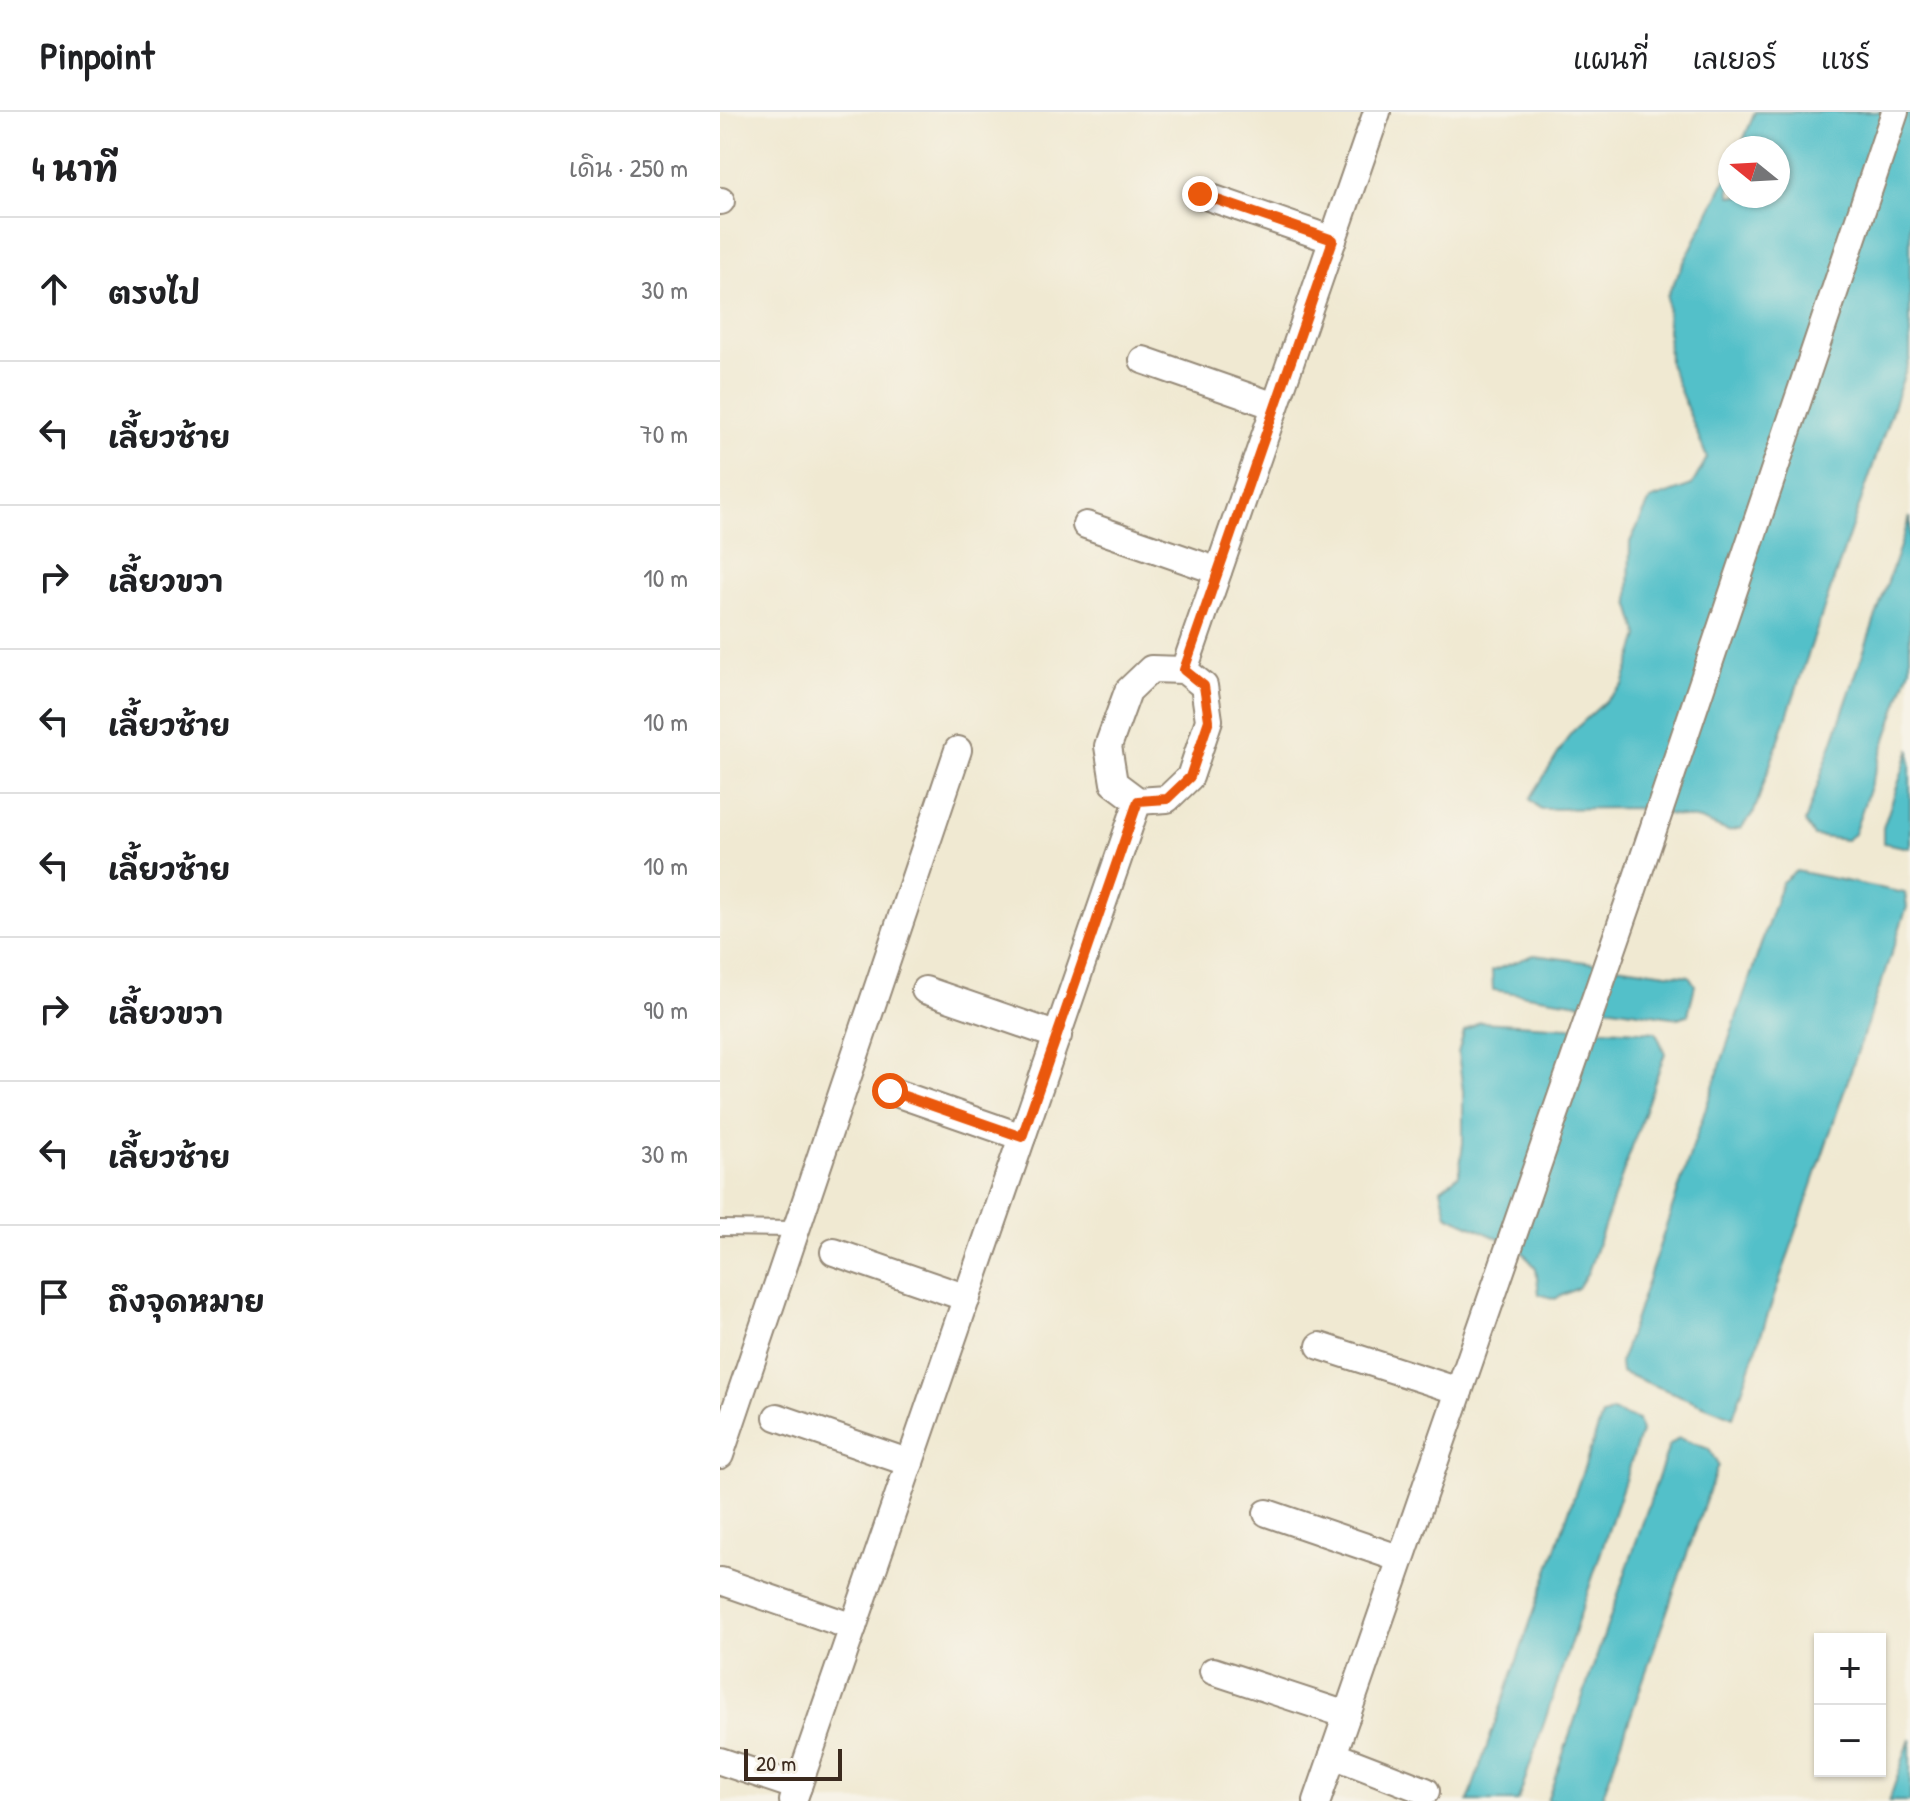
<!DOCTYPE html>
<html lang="th">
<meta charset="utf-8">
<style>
:root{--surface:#fff;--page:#f6f6f6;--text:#202124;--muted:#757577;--line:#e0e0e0}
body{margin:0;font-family:"Patrick Hand","Playpen Sans Thai",sans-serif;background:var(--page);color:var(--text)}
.controls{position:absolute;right:24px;bottom:24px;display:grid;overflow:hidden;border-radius:0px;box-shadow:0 2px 6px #0004}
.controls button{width:72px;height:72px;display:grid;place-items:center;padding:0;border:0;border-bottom:2px solid var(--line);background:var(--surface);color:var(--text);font:40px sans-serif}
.compass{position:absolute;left:998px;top:24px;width:72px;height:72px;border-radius:50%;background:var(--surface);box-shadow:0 2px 6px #0004;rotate:288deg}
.scale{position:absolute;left:24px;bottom:20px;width:98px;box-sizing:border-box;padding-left:8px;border:4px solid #3b2a1e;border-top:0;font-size:22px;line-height:28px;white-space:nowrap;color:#3b2a1e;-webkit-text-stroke:6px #f7f3e8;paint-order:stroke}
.stop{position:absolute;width:24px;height:24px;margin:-18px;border:6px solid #ea580c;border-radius:50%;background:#fff}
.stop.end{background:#ea580c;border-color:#fff;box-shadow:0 2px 8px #0008}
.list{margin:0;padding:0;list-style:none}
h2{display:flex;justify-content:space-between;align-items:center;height:104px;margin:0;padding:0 32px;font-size:34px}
h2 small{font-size:26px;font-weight:400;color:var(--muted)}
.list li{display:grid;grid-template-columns:52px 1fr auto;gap:24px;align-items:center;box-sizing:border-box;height:144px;padding:0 32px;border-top:2px solid var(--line)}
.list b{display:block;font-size:30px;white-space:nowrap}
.list em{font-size:26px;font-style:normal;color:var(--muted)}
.icon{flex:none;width:44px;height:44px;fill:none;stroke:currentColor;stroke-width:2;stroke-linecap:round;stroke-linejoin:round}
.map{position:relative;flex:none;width:1190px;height:1689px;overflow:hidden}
header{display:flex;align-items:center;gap:48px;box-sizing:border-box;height:112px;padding:0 40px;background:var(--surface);border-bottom:2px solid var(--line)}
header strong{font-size:38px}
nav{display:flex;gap:44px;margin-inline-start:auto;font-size:28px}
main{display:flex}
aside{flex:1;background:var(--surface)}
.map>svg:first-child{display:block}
.water{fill:#52c0c9;stroke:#467574;stroke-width:2}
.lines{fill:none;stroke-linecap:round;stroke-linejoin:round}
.service-casing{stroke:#968a78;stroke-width:18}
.minor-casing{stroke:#968a78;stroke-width:30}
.service{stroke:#fff;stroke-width:14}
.minor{stroke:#fff;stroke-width:26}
.route{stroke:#ea580c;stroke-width:10}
</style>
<header>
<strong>Pinpoint</strong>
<nav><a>แผนที่</a><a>เลเยอร์</a><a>แชร์</a></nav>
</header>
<main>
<aside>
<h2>4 นาที<small>เดิน · 250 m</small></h2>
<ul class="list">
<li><svg class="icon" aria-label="ahead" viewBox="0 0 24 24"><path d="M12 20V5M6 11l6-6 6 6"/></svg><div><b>ตรงไป</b></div><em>30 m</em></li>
<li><svg class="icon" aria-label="left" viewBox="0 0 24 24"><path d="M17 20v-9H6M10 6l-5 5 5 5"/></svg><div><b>เลี้ยวซ้าย</b></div><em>70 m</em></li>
<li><svg class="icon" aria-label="right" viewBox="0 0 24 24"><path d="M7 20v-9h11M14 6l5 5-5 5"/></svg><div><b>เลี้ยวขวา</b></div><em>10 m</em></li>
<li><svg class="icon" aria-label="left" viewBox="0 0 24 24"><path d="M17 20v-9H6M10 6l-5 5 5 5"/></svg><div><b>เลี้ยวซ้าย</b></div><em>10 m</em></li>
<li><svg class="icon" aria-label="left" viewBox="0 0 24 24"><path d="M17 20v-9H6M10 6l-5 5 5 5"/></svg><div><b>เลี้ยวซ้าย</b></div><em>10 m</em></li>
<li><svg class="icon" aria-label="right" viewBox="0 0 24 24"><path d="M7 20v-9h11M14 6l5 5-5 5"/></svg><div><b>เลี้ยวขวา</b></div><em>90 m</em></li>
<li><svg class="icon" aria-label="left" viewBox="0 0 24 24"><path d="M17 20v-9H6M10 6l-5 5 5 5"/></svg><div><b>เลี้ยวซ้าย</b></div><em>30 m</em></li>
<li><svg class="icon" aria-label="arrive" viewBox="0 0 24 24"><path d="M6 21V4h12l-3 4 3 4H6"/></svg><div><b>ถึงจุดหมาย</b></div></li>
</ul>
</aside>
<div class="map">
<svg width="1190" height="1689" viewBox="0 0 1190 1689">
<rect width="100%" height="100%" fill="#f7f3e8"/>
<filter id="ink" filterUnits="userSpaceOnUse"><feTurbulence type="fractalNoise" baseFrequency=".0125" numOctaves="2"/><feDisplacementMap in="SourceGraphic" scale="16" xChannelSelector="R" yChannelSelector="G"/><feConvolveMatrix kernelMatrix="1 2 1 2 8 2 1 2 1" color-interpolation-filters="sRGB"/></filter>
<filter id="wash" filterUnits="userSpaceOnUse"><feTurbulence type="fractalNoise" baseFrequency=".006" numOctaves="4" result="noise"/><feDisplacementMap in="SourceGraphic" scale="32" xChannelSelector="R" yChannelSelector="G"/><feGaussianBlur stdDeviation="1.8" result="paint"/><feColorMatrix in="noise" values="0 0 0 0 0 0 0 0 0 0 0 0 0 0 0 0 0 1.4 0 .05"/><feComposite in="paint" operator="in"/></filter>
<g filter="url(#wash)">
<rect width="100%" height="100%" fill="#f0e9d2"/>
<!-- water -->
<g class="water">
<polygon points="1035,0 1190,0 1190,246 1034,700 1021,716 1008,719 980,708 916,696 820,697 810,687 851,621 903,573 919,524 909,490 910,430 930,388 972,373 987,346 949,251 947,184 1010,59 1010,84 1058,84 1058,36 1020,36"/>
<polygon points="1190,405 1190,556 1134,722 1126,728 1094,724 1085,710"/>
<polygon points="1190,637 1190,736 1163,731 1163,716"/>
<polygon points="1076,759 1185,781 1187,795 1013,1305 901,1260 900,1251 1062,770"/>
<polygon points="814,843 969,864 975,873 968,903 958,906 773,878 772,859"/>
<polygon points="760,910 936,920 945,941 868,1160 858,1176 835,1187 819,1182 816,1156 799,1136 727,1103 721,1077 739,1063 743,1031 743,979 738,941 744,920"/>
<polygon points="892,1299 918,1308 921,1320 798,1689 748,1689 882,1304"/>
<polygon points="959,1326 989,1337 998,1353 881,1689 827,1689 949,1334"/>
<polygon points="1190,1627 1190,1689 1169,1689"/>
</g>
</g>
<g filter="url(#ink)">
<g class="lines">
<!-- service casing -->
<g class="service-casing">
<polyline id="service" points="0,1116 77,1117"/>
</g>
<!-- minor casing -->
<g class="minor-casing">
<g id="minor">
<polyline points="480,82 613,128"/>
<polyline points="0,89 1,89"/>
<polyline points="423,248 555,294"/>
<polyline points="366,413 498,459"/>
<polygon points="431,557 464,558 484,574 489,608 470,665 447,687 418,689 394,671 388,634 408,579"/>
<polyline points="464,558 657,0"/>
<polyline points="205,878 338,924"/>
<polyline points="170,979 302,1025"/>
<polyline points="114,1140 247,1186"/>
<polyline points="600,1234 739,1279"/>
<polyline points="57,1305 190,1351"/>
<polyline points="0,1343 238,638"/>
<polyline points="547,1401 681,1447"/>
<polyline points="1,1469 133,1515"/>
<polyline points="493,1559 627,1603"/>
<polyline points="613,1643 706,1679"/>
<polyline points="0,1649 78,1675"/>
<polyline points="73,1689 418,689"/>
<polyline points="597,1689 908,792 1175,0"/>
</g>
</g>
<!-- service -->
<use href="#service" class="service"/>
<!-- minor -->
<use href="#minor" class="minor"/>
</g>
</g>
<g class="lines" filter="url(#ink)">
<!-- route -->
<polyline class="route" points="170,979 302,1025 418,689 447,687 470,665 489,608 484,574 464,558 613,128 480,82"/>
</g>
</svg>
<div class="controls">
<button>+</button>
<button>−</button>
</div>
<svg class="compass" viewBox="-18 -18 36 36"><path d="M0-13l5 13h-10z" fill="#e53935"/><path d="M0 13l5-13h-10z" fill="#757577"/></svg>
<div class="scale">20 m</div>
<div class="stop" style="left:170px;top:979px"></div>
<div class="stop end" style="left:480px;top:82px"></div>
</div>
</main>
